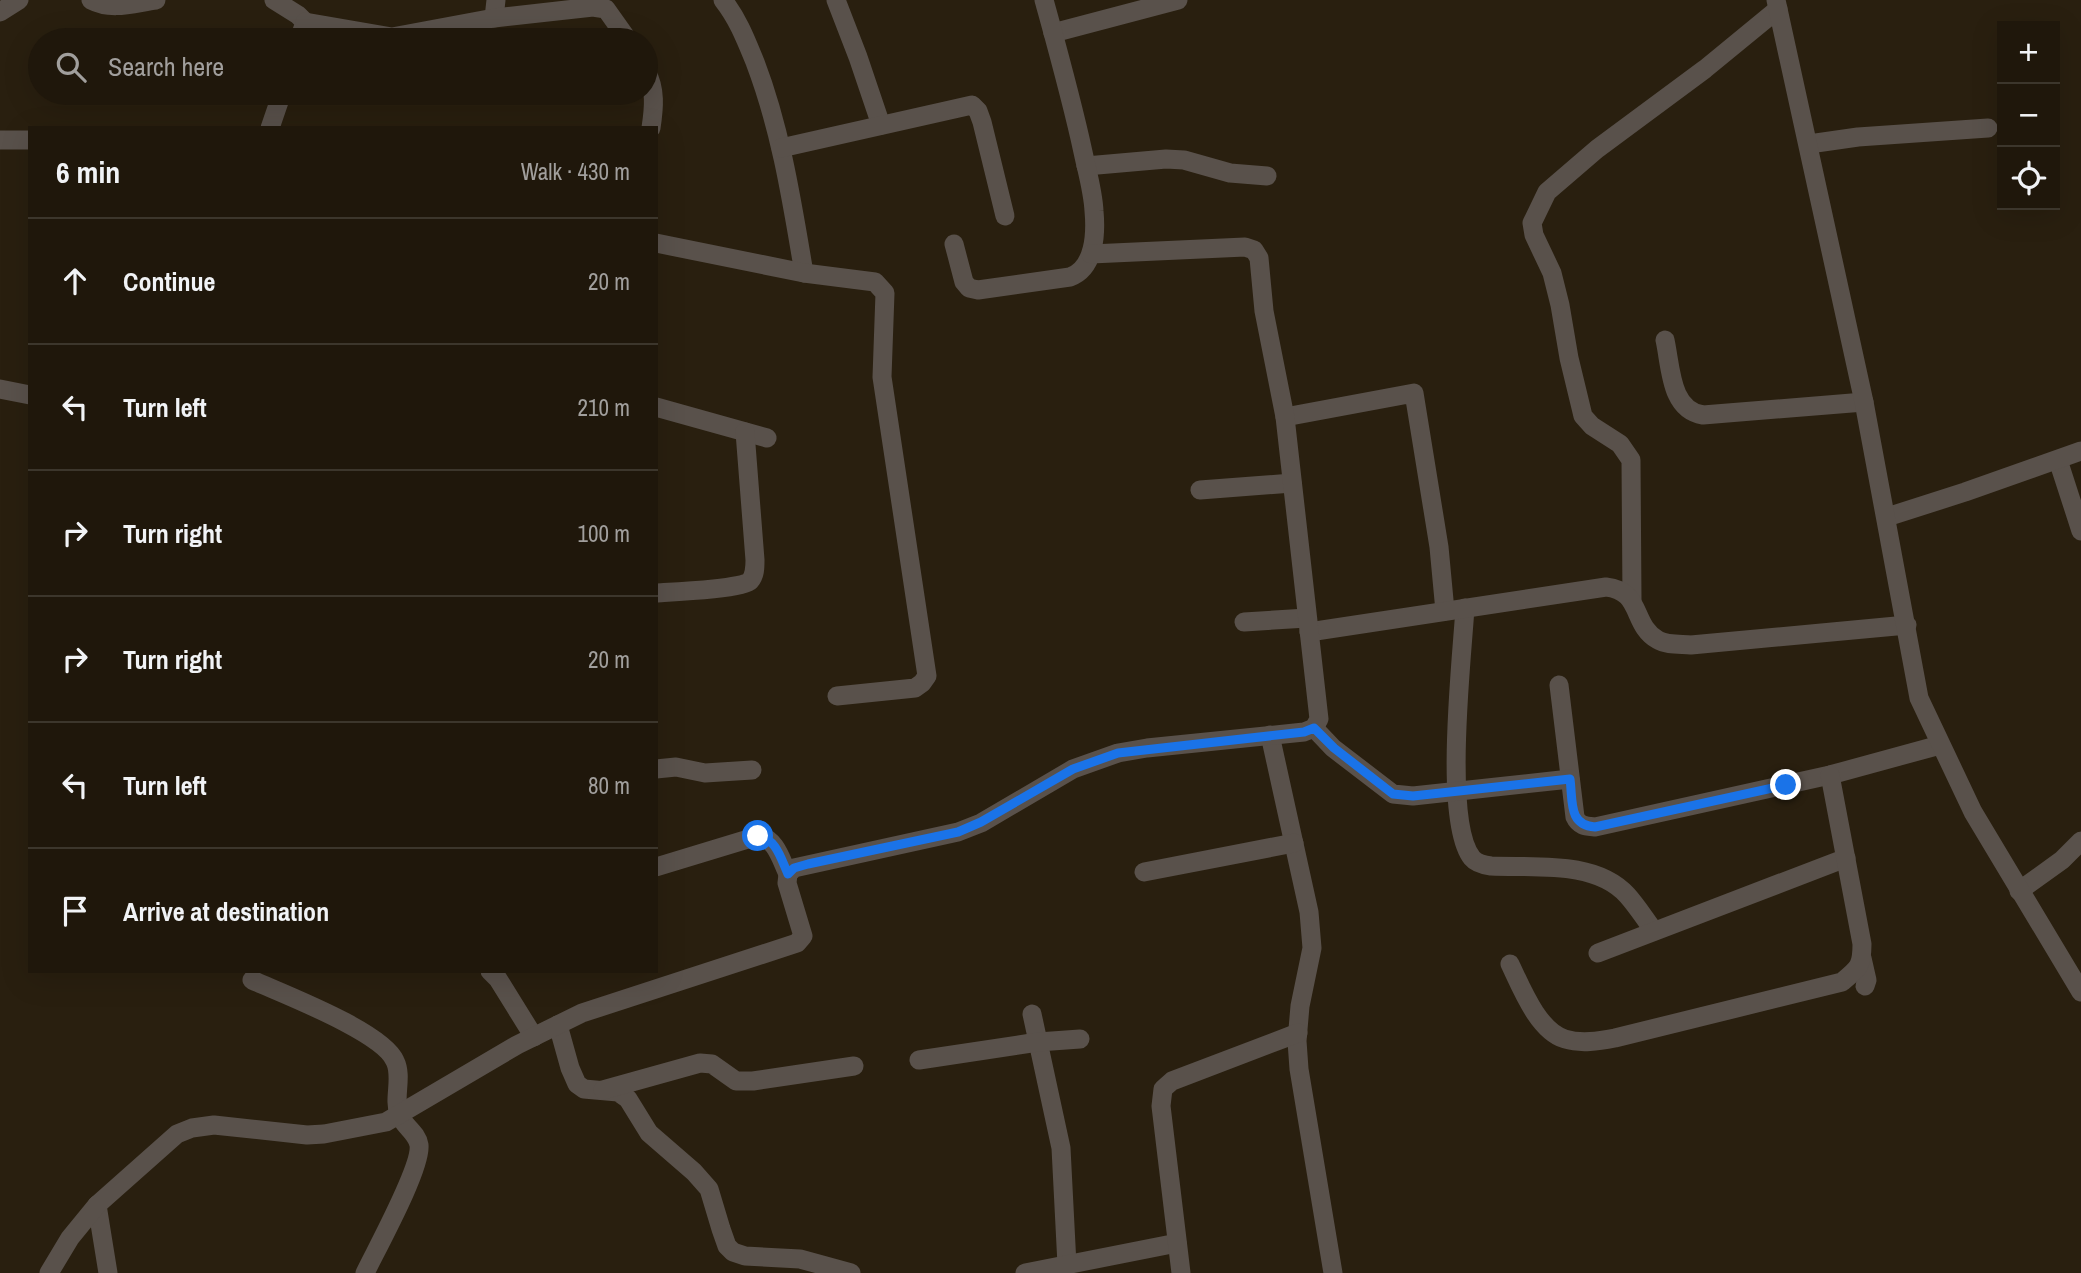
<!DOCTYPE html>
<meta charset="utf-8">
<style>
:root{--surface:#1f170b;--page:#2c2419;--text:#f1f3f6;--muted:#a19f9d;--line:#3c362c}
body{margin:0;font-family:"Archivo Narrow",sans-serif;background:var(--page);color:var(--text)}
.controls{position:absolute;right:21px;top:21px;display:grid;overflow:hidden;border-radius:0px;box-shadow:0 7px 28px #0002}
.controls button{width:63px;height:63px;display:grid;place-items:center;padding:0;border:0;border-bottom:2px solid var(--line);background:var(--surface);color:var(--text);font:35px sans-serif}
.stop{position:absolute;width:21px;height:21px;margin:-16px;border:5px solid #1a73e8;border-radius:50%;background:#fff}
.stop.end{background:#1a73e8;border-color:#fff;box-shadow:0 2px 7px #0008}
.list{margin:0;padding:0;list-style:none}
h2{display:flex;justify-content:space-between;align-items:center;height:91px;margin:0;padding:0 28px;font-size:30px}
h2 small{font-size:23px;font-weight:400;color:var(--muted)}
.list li{display:grid;grid-template-columns:46px 1fr auto;gap:21px;align-items:center;box-sizing:border-box;height:126px;padding:0 28px;border-top:2px solid var(--line)}
.list b{display:block;font-size:26px;white-space:nowrap}
.list em{font-size:23px;font-style:normal;color:var(--muted)}
.icon{flex:none;width:38px;height:38px;fill:none;stroke:currentColor;stroke-width:2;stroke-linecap:round;stroke-linejoin:round}
.map{position:relative;flex:none;width:2081px;height:1273px;overflow:hidden}
.search{position:absolute;background:var(--surface);box-shadow:0 7px 28px #0002;left:28px;top:28px;width:630px;height:77px;display:flex;align-items:center;gap:18px;box-sizing:border-box;padding:0 24px;border-radius:38px;color:var(--muted);font-size:26px}
.panel{position:absolute;background:var(--surface);box-shadow:0 7px 28px #0002;left:28px;top:126px;width:630px;height:847px;border-radius:0px}
.map>svg:first-child{display:block}
.lines{fill:none;stroke-linecap:round;stroke-linejoin:round}
.minor{stroke:#59514b;stroke-width:19}
.tertiary{stroke:#59514b;stroke-width:19}
.route{stroke:#1a73e8;stroke-width:9}
</style>
<div class="map">
<svg width="2081" height="1273" viewBox="0 0 2081 1273">
<rect width="100%" height="100%" fill="#291f0f"/>
<g class="lines">
<!-- minor -->
<g class="minor">
<path d="M91,0C112,11 134,3 156,0"/>
<polyline points="274,0 298,15 305,22 299,40"/>
<path d="M723,0C738,19 746,40 755,62C781,130 792,202 804,273"/>
<polyline points="836,0 858,57 881,125"/>
<polyline points="0,12 19,0"/>
<polyline points="494,18 496,0"/>
<polyline points="305,22 392,37 494,18 593,7 606,9 628,40"/>
<polyline points="1053,33 1178,0"/>
<path d="M646,71C656,89 654,108 651,128"/>
<polyline points="270,128 282,93"/>
<polyline points="0,140 30,140"/>
<polyline points="1809,144 1858,137 1988,128"/>
<polyline points="781,148 972,105 978,111 982,122 1005,216"/>
<polyline points="1086,166 1166,159 1184,160 1230,173 1267,176"/>
<polyline points="656,243 804,273 875,282 885,293 882,377 927,676 922,683 915,688 837,696"/>
<path d="M954,244L964,282L969,288L978,290L1070,277C1095,268 1096,233 1094,211C1093,191 1087,171 1083,152C1072,101 1058,51 1044,0"/>
<path d="M1665,340C1671,367 1670,410 1703,415L1864,402"/>
<polyline points="0,389 30,395"/>
<polyline points="656,407 767,438"/>
<polyline points="1285,417 1414,393 1439,547 1445,611"/>
<polyline points="2058,460 2081,531"/>
<polyline points="1200,490 1292,483"/>
<polyline points="1887,517 1965,492 2081,451"/>
<path d="M656,593C671,592 743,589 750,581C755,575 755,568 755,560L745,432"/>
<polyline points="1632,600 1631,460 1620,444 1592,426 1583,416 1569,358 1560,305 1552,273 1534,235 1532,223 1547,192 1597,149 1705,69 1778,9"/>
<path d="M1465,608C1462,658 1443,822 1472,858C1476,863 1484,865 1491,866C1534,868 1595,860 1627,895C1637,906 1645,919 1654,931"/>
<polyline points="1244,622 1307,618"/>
<path d="M1309,632L1606,587C1643,591 1631,625 1658,640C1666,645 1681,644 1691,645L1907,625"/>
<path d="M1559,685L1575,817C1579,826 1586,826 1595,827L1830,775L1940,745"/>
<polyline points="1314,728 1333,748 1393,794 1413,796 1570,779"/>
<polyline points="1270,735 1309,912 1312,948 1300,1006 1297,1041 1299,1069 1333,1273"/>
<polyline points="656,769 676,767 705,773 752,770"/>
<path d="M656,867L758,836C776,838 781,860 788,874"/>
<polyline points="1144,872 1294,843"/>
<polyline points="2019,891 2062,860 2081,841"/>
<polyline points="1598,953 1846,858"/>
<polyline points="1862,958 1867,980 1865,986"/>
<path d="M1510,964C1521,987 1538,1031 1565,1039C1581,1044 1599,1041 1615,1038L1842,982C1859,968 1862,966 1862,944L1830,775"/>
<polyline points="490,971 498,979 534,1037"/>
<path d="M252,980C283,994 383,1032 395,1061C403,1077 393,1098 399,1114C403,1126 417,1132 419,1145C422,1167 376,1250 365,1273"/>
<polyline points="1032,1014 1061,1148 1067,1265"/>
<polyline points="558,1025 570,1068 577,1084 584,1089 618,1092 628,1099 649,1133 694,1172 709,1189 721,1229 727,1246 733,1252 745,1256 800,1259 851,1273"/>
<polyline points="919,1060 1038,1042 1080,1039"/>
<polyline points="603,1090 700,1063 712,1064 736,1081 753,1081 854,1066"/>
<polyline points="97,1205 108,1273"/>
<polyline points="49,1273 70,1238 97,1205 177,1134 192,1128 214,1125 307,1135 324,1134 386,1122 517,1045 582,1013 797,943 803,936 787,883 788,874 794,868 958,832 981,823 1073,769 1118,753 1147,748 1304,732 1314,728 1319,719 1285,417 1264,311 1259,258 1254,250 1245,247 1091,254"/>
<polyline points="1025,1273 1177,1243"/>
<polyline points="1181,1273 1161,1106 1163,1089 1172,1081 1298,1033"/>
</g>
<!-- tertiary -->
<polyline class="tertiary" points="1776,0 1864,402 1919,698 1973,812 2081,992"/>
</g>
<g class="lines">
<!-- route -->
<path class="route" d="M758,836C776,838 781,859 788,874L794,868L808,864L958,832L981,822L1073,769L1118,753L1304,732L1314,728L1334,748L1393,794L1413,796L1570,779C1573,801 1568,825 1595,827L1786,785"/>
</g>
</svg>
<div class="controls">
<button>+</button>
<button>−</button>
<button><svg class="icon" aria-label="locate" viewBox="0 0 24 24"><circle cx="12" cy="12" r="6"/><path d="M12 2v4M12 18v4M2 12h4M18 12h4"/></svg></button>
</div>
<div class="stop" style="left:758px;top:836px"></div>
<div class="stop end" style="left:1786px;top:785px"></div>
<div class="search"><svg class="icon" aria-label="search" viewBox="0 0 24 24"><circle cx="10" cy="10" r="6"/><path d="M15 15l6 6"/></svg>Search here</div>
<section class="panel">
<h2>6 min<small>Walk · 430 m</small></h2>
<ul class="list">
<li><svg class="icon" aria-label="ahead" viewBox="0 0 24 24"><path d="M12 20V5M6 11l6-6 6 6"/></svg><div><b>Continue</b></div><em>20 m</em></li>
<li><svg class="icon" aria-label="left" viewBox="0 0 24 24"><path d="M17 20v-9H6M10 6l-5 5 5 5"/></svg><div><b>Turn left</b></div><em>210 m</em></li>
<li><svg class="icon" aria-label="right" viewBox="0 0 24 24"><path d="M7 20v-9h11M14 6l5 5-5 5"/></svg><div><b>Turn right</b></div><em>100 m</em></li>
<li><svg class="icon" aria-label="right" viewBox="0 0 24 24"><path d="M7 20v-9h11M14 6l5 5-5 5"/></svg><div><b>Turn right</b></div><em>20 m</em></li>
<li><svg class="icon" aria-label="left" viewBox="0 0 24 24"><path d="M17 20v-9H6M10 6l-5 5 5 5"/></svg><div><b>Turn left</b></div><em>80 m</em></li>
<li><svg class="icon" aria-label="arrive" viewBox="0 0 24 24"><path d="M6 21V4h12l-3 4 3 4H6"/></svg><div><b>Arrive at destination</b></div></li>
</ul>
</section>
</div>
